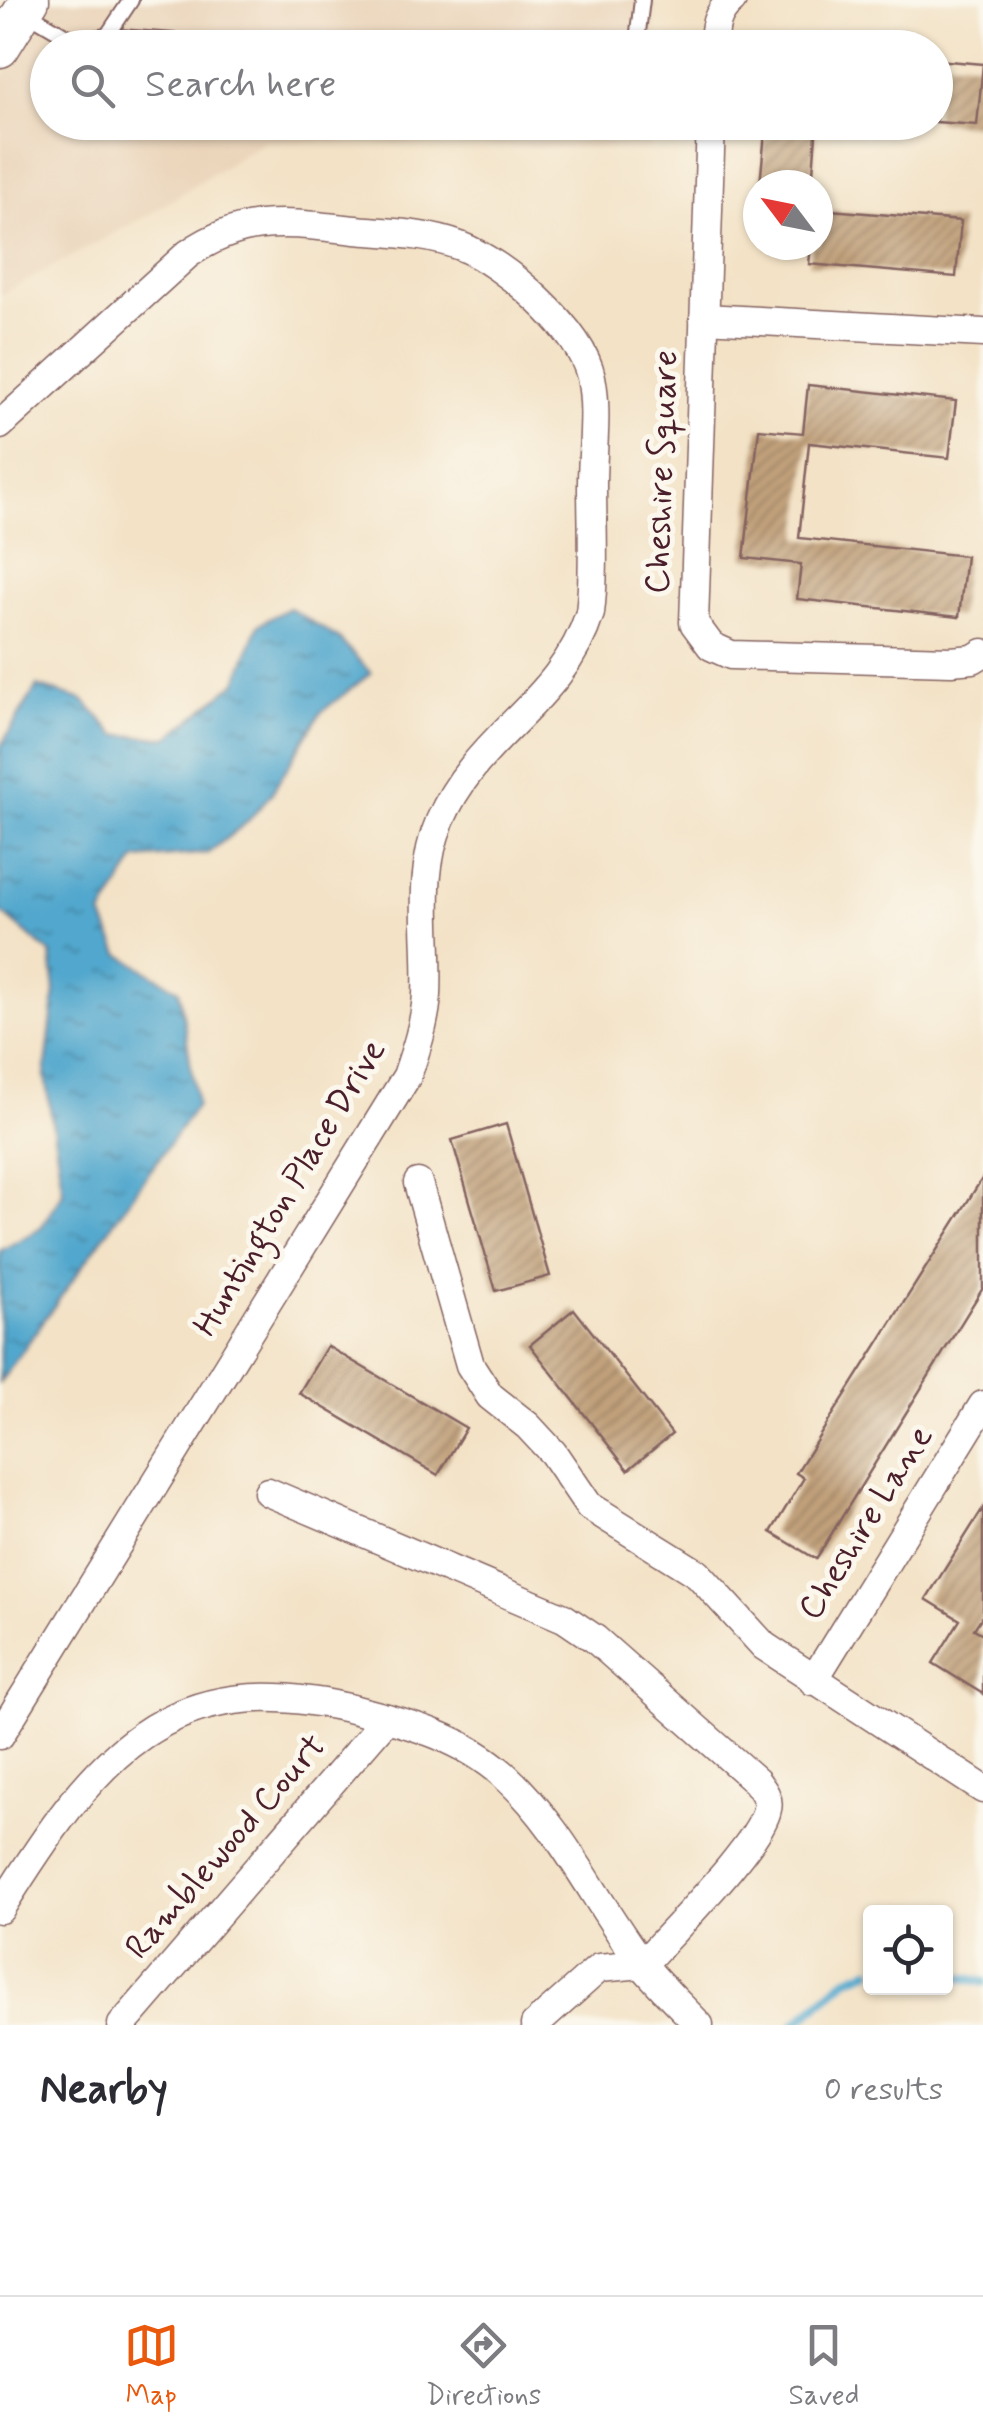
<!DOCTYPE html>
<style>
:root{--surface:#fff;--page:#f2f2f3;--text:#2b2b33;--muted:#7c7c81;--line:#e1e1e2;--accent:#ea580c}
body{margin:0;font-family:Mynerve,sans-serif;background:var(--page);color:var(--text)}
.controls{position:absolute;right:30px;bottom:30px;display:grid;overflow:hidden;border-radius:10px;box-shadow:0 2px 8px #0004}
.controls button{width:90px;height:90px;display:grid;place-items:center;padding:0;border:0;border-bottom:2px solid var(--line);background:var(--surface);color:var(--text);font:50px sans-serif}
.compass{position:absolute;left:743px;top:170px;width:90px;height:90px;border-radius:50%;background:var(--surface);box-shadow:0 2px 8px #0004;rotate:302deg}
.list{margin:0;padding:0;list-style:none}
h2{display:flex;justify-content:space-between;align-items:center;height:130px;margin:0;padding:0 40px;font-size:42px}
h2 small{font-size:32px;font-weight:400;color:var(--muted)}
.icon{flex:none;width:55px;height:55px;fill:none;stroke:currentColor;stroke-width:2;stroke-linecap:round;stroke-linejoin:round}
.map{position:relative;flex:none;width:983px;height:2025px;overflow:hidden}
.search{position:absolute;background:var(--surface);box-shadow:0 2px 8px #0004;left:30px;right:30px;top:30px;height:110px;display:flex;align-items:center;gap:25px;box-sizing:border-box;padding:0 35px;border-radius:55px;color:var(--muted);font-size:38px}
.sheet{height:270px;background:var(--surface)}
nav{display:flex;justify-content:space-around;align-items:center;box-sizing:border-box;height:140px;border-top:2px solid var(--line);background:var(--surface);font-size:28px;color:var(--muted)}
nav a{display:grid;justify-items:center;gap:5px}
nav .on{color:var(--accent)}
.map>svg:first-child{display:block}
.built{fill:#ead3b8}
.water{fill:url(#water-ripples);stroke:#4e637c;stroke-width:2.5}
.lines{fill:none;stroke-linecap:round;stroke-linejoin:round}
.stream{stroke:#51a7cd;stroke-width:9}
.building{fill:url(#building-hatch)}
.lane-casing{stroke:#856361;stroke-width:18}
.street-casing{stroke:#856361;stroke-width:31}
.secondary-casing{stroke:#856361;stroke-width:41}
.lane{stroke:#fff;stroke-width:14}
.street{stroke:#fff;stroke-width:28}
.secondary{stroke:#fff;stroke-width:38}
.labels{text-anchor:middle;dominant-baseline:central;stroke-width:10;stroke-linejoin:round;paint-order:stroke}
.street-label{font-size:35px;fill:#4a1f2b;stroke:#fbf7ec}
</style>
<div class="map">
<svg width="983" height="2025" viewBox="0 0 983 2025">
<defs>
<pattern id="water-ripples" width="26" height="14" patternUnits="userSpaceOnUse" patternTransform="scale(2.5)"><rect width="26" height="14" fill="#51a7cd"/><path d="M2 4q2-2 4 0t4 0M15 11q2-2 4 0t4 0" fill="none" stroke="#4587a7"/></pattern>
<pattern id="building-hatch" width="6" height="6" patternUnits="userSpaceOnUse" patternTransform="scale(2.5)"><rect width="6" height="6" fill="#c1a17b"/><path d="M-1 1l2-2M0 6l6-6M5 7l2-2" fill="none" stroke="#9f8365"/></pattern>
</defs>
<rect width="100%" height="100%" fill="#fbf7ec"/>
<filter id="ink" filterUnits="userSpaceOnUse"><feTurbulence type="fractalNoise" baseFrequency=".01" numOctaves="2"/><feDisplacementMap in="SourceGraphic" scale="20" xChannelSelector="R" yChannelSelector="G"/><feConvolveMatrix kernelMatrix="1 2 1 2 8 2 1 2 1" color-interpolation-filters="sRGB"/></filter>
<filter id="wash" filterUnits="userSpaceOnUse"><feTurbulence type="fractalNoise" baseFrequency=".0048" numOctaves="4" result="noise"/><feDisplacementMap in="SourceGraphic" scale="40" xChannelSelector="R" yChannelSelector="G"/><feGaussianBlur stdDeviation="2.25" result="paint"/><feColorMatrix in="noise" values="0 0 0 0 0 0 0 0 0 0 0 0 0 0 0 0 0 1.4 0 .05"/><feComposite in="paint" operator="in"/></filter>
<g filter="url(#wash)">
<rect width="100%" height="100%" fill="#f3e2c6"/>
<!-- built -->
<polygon class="built" points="52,0 655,0 654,47 48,48 48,122 650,122 649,148 264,141 150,214 0,295 0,81"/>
<!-- water -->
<polygon class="water" points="289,608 338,638 371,673 321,712 271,794 247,822 208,853 136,859 102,915 119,954 179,990 197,1105 0,1382 0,1251 41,1228 63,1192 45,1076 55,991 51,954 0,911 0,747 37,686 83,700 116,735 168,738 237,682 258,625"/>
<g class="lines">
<!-- stream -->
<g class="stream">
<polyline points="946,1974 983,1982"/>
<polyline points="794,2025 847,1979 870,1970"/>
</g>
</g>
<g id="blocks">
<!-- building -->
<g class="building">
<polygon points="936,60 983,64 977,125 936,122"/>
<polygon points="766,122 817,122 812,185 760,185"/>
<polygon points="818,209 961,221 956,277 809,264 811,245 818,245"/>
<polygon points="808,385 956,401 949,458 809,443 799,538 966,556 959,617 797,599 801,564 744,558 759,429 803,433"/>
<polygon points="506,1124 550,1276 496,1291 452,1140"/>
<polygon points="983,1177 983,1288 816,1559 771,1532 804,1478 796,1473"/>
<polygon points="574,1309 672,1434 628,1470 530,1345"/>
<polygon points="327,1346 466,1428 438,1475 299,1393"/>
<polygon points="983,1508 983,1615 974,1629 983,1634 983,1694 933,1663 960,1620 926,1599"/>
</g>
</g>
</g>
<g filter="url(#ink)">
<use href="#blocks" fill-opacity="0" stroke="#856361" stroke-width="2.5"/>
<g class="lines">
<!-- lane casing -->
<g class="lane-casing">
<g id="lane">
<polyline points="24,11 75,41 107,36 271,48"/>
<polyline points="107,36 131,0"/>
<polyline points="636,48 642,0"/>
</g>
</g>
<!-- street casing -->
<g class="street-casing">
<g id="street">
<path d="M714,48C714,27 716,14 732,0"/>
<polyline points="711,122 694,623 711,646 731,655 951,661 973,659 983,653"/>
<polyline points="704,318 983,333"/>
<path d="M0,425L188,254C246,214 287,223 355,230C390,233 426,233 460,246C504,263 581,329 591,377C598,410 592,450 592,484C592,527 595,571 590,613C561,705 477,733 440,821C416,876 430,937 427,995C425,1023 416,1050 407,1076L0,1735"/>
<polyline points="418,1183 470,1365 490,1396 528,1426 553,1453 589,1506 698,1574 764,1646 983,1789"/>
<path d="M268,1492L564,1618L595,1639L756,1781C762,1789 770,1798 767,1809C761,1843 669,1934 643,1964L599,1968L535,2025"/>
<polyline points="813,1681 983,1405"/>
<path d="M0,1909C94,1759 166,1661 360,1711C412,1724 464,1739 504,1775C562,1827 595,1902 642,1964C659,1985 680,2005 699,2025"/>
<polyline points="122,2025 387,1718"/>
</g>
</g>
<!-- secondary casing -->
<g class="secondary-casing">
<polyline id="secondary" points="0,48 30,0"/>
</g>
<!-- lane -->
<use href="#lane" class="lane"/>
<!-- street -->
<use href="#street" class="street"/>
<!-- secondary -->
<use href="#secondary" class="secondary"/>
</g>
</g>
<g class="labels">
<!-- street labels -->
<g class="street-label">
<text transform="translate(662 472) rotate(-88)">Cheshire Square</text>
<text transform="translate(290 1188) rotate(-59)">Huntington Place Drive</text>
<text transform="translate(866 1523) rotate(-58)">Cheshire Lane</text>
<text transform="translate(226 1847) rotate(-49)">Ramblewood Court</text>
</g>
</g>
</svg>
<div class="controls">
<button><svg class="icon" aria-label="locate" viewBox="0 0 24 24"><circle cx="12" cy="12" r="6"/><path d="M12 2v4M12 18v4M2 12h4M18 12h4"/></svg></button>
</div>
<svg class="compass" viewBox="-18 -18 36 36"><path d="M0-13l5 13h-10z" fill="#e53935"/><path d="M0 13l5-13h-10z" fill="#7c7c81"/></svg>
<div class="search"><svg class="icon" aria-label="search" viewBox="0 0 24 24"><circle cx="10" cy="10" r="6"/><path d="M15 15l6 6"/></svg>Search here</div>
</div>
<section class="sheet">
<h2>Nearby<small>0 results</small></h2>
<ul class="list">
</ul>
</section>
<nav>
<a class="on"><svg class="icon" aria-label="map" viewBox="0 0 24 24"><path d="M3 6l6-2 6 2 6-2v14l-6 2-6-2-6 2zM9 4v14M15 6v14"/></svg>Map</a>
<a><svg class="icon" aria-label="directions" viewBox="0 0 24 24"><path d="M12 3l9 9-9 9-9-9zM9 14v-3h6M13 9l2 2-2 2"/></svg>Directions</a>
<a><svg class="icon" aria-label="saved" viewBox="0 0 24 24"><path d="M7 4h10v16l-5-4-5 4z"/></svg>Saved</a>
</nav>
